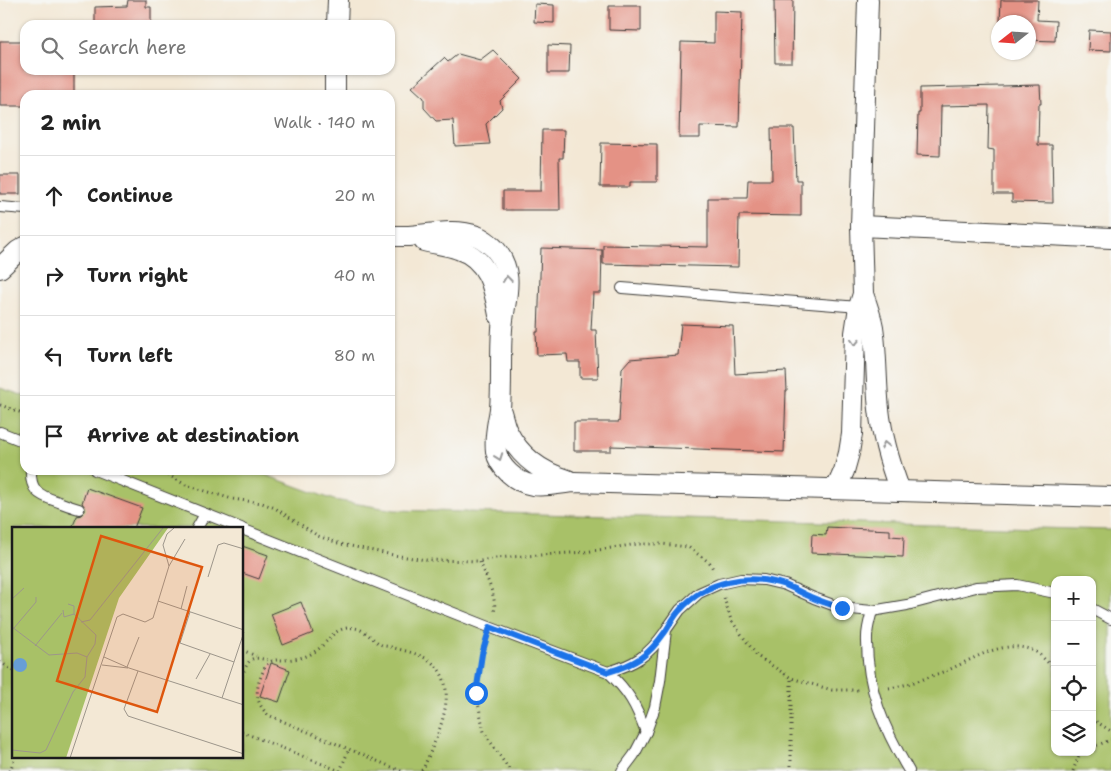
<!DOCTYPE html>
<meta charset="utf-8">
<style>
:root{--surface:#fff;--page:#f2f2f2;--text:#222;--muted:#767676;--line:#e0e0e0}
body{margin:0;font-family:"Shantell Sans",sans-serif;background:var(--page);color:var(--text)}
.controls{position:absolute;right:15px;bottom:15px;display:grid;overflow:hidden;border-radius:10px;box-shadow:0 1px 4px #0004}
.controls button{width:45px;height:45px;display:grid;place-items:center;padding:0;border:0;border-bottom:1px solid var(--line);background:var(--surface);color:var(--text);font:25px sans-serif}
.compass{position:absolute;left:991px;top:15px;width:45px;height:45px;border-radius:50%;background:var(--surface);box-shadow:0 1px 4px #0004;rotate:253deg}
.stop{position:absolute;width:15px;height:15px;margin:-11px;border:4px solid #1a73e8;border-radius:50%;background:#fff}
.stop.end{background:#1a73e8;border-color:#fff;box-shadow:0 1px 5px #0008}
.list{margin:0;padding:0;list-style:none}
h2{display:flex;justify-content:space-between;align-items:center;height:65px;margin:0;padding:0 20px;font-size:21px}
h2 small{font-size:16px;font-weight:400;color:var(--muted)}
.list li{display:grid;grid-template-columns:32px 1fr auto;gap:15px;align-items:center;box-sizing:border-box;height:80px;padding:0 20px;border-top:1px solid var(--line)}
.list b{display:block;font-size:19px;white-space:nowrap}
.list em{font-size:16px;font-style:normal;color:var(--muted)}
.icon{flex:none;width:28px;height:28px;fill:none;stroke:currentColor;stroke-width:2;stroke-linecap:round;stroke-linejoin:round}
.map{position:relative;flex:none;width:1111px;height:771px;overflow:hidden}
.search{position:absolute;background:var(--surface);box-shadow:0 1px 4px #0004;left:20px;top:20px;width:375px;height:55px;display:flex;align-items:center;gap:12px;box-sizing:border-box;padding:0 18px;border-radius:15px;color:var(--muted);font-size:19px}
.panel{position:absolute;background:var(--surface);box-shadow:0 1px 4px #0004;left:20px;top:90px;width:375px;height:385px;border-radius:15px}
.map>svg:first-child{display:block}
.green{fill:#a8c167;stroke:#626e42;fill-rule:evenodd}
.building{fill:#e49285}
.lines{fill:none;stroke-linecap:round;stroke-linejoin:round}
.lane-casing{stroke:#3c3b38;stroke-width:12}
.street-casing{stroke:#3c3b38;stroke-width:22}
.path{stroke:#3c3b38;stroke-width:3;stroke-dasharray:1 4;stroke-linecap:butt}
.lane{stroke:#fff;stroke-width:10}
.street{stroke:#fff;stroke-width:20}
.oneway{stroke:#999}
.route{stroke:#1a73e8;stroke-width:6}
.inset-road{fill:none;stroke:#9d968b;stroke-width:1}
.view{fill:#de560d;fill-opacity:0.15;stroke:#de560d;stroke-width:2.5}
.inset-edge{fill:none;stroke:#1c1c1c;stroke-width:2.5}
</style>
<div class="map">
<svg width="1111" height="771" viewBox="0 0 1111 771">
<rect width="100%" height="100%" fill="#f6f6f2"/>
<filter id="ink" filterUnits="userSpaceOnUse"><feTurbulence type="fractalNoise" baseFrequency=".02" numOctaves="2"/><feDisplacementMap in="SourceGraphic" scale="10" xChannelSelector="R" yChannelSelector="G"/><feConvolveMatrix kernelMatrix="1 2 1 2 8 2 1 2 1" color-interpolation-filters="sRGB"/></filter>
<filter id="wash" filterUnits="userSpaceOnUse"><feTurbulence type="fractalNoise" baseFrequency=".0096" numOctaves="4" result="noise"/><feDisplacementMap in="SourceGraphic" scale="20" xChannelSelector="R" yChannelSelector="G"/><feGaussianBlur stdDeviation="1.12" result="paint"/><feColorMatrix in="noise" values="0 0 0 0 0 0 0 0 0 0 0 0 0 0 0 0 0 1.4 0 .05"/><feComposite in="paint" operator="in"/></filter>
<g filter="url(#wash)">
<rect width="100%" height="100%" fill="#f3e8d5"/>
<!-- green -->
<path class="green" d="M0,388L25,396V470H252L334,500L395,510L1111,530V771H0ZM14,528H242V757H14ZM1055,580H1092V752H1055Z"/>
<g id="blocks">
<!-- building -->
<g class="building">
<polygon points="128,0 146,0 146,7 151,7 151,25 95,25 95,7 127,6"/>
<polygon points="774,0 793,0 792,63 775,63"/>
<polygon points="1001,0 1038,0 1037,20 1056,21 1055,41 1028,40 1028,22 1000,22"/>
<polygon points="535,4 554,5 554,23 534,22"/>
<polygon points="609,6 641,6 641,31 609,30"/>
<polygon points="714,11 742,12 739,127 700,126 700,138 679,138 681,42 714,43"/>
<polygon points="1089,30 1111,31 1111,51 1088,50"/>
<polygon points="0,41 25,41 25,70 74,70 74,95 25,95 25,106 0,106"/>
<polygon points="548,45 570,46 569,73 548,73"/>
<polygon points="493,50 522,79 500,101 502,108 486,124 490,144 455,146 453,120 436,121 424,108 424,98 412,87 444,58 448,62 458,54 480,60"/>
<polygon points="1040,85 1041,104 1039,104 1038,145 1052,145 1053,203 1012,202 1012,194 994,194 994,150 988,149 989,105 941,106 940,156 917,155 918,113 920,113 920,88"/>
<polygon points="771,128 794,128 796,180 801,180 801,216 739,215 738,267 603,264 603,245 708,247 708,198 747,198 748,180 772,180"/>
<polygon points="542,130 564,130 563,158 559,158 560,210 503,210 503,191 541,191"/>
<polygon points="601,143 657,144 657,182 630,182 630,187 600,187"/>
<rect x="0" y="175" width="20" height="19"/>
<polygon points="541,248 602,250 601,293 593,293 591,330 596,330 598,378 580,378 580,362 568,362 567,354 537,355 536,332 538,332"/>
<polygon points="681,324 733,326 735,374 786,371 787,391 786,391 784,452 611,446 611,451 574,451 574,422 619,422 622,368 630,359 678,355"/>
<polygon points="87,488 142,508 134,528 72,528 77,516 81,515 85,511 85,507 82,503"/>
<polygon points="827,527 890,530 890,536 904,537 903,557 811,553 812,534 826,535"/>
<polygon points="242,546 268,555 259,579 242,573"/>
<polygon points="301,602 313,633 283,645 271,614"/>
<polygon points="271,663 290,670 279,702 260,696"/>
</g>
</g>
</g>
<g filter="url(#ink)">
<use href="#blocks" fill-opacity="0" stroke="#3c3b38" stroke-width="1"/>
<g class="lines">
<!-- lane casing -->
<g class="lane-casing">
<g id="lane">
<polyline points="0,207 25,209"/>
<polyline points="622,288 859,307"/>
<polyline points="0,432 25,442"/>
<path d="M31,470C30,490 38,495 56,501C64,504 71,507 79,509"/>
<polyline points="95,470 241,528"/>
<polyline points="197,528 205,514"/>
<path d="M242,529L489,627L608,672C629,692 636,705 646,732"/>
<polyline points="1092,609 1111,619"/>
<path d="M872,611C870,619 867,628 867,637C866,688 884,729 909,771"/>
<path d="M608,672C635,664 648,656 665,632"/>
<polyline points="622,771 634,755 646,732 655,707 660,681 666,630 680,610 699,593 719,584 741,579 764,580 785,585 814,598 841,608 872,611 907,605 976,587 1017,585 1055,593"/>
</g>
</g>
<!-- street casing -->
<g class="street-casing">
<g id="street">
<polyline points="337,25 338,0"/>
<polyline points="335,95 335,70"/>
<polyline points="861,226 1111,238"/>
<path d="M390,236C396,236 403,236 409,236C431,234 456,228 477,236C484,239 490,244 495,249C517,275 504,300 502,329C500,356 502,383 500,409C498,423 494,436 496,451C499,467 516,483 533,485C546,487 561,483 574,482L1111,497"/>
<path d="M424,241C435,244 447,245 458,249C489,259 494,288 499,315"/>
<polyline points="0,268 18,251 25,247"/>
<path d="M863,294C867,305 871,316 873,327C877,354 876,382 879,409C882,437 890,464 900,491"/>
<path d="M501,412C503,418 504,425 507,431C520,457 540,472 568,480"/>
<polyline points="836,489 844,471 849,453 852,434 855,333 859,307 863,294 861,226 868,0"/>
</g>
</g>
<!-- path -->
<g class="path">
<polyline points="0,405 25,414"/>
<polyline points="159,470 186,485 232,499 262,503 275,508 318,536 341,544 393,555 426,560 480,561 495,558 585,552 638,544 662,544 688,547 710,563 713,569"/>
<path d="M480,562C485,574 498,600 494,612"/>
<polyline points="724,598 731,620 757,656 791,678 832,690 858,690"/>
<polyline points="485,642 482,654 476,693 484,732 506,765 511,771"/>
<polyline points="242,650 256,656"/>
<polyline points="0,662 14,671"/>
<path d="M242,676C250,656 251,656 272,661"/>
<path d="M889,688C909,685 929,677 948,670C974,659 1002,639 1032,650C1039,652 1049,664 1055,670"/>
<polyline points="1092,719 1111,731"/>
<polyline points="242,732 340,771"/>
<polyline points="1092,747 1111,740"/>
<polyline points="10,771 15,757"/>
<polyline points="340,771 349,749"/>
<path d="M401,771L268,715C255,702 255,690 262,674C264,669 266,664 270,662C275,659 280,660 285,660C294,659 306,658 314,652C327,645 331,630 347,628C363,626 369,637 380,644C383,646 387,646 391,647C404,651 419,653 430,661C464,686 436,738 424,767L421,771"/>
<polyline points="791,771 791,678"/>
<polyline points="1073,771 1080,752"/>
</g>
<!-- lane -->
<use href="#lane" class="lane"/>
<!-- street -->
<use href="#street" class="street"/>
</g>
<!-- one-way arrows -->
<defs><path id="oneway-chevron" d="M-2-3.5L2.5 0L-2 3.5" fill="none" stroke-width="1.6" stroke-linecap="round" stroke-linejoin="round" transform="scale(1.25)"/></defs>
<g class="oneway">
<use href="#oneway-chevron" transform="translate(507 279) rotate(-96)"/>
<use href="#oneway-chevron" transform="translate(855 342) rotate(93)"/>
<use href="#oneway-chevron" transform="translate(885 445) rotate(-103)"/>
<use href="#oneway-chevron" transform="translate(499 457) rotate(70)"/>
</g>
</g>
<g class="lines" filter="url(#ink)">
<!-- route -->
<path class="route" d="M476,693L482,654L490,627L608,672C636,664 648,656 665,632C670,625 674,616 680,610C706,580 749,573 785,585C795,589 804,594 813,598C822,602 832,605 842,608"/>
</g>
<!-- overview -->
<g transform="translate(12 527)">
<rect width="231" height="231" fill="#f3e8d5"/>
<path d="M0,1H156L107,71L54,231H0Z" fill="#a8c167"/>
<path d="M1 138a7 7 0 1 1 14 0a7 7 0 1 1-14 0Z" fill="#679ed5"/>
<path class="inset-road" d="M157,39L173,12M196,50L206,18L212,16L232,22M0,72L12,61M146,74L232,103M169,82L175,59M51,83L52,90L62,87V79L56,77M178,85L168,116L222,135M69,95L78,93L151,1M0,100L37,128L65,126L75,130M2,101L24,75V70M23,119L50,86M92,130L117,141L232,178M90,138L116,141M115,140L127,110M126,144L112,182L116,189L232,227M184,152L198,127M210,171L232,105M0,223L28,226L34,223L61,165L73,150L75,130L83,117L84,108L62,87M58,231L105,90L111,87L133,95L141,91L157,39L151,18L155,7L162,1"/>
<path class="view" d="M89,9L190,40L145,185L45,154Z"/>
<rect width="231" height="231" class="inset-edge"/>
</g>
</svg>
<div class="controls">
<button>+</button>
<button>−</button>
<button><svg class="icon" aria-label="locate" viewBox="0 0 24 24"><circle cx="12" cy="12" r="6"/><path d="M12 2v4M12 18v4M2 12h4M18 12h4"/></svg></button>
<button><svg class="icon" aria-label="layers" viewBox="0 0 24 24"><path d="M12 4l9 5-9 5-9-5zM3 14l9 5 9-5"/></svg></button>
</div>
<svg class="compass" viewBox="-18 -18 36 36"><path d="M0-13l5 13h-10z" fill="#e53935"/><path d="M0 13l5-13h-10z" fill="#767676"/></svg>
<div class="stop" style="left:476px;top:693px"></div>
<div class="stop end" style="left:842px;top:608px"></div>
<div class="search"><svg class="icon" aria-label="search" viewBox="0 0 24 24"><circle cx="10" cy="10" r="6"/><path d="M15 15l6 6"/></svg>Search here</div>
<section class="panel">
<h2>2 min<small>Walk · 140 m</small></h2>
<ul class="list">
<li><svg class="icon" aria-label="ahead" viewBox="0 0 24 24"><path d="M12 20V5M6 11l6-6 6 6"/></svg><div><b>Continue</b></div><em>20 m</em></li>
<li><svg class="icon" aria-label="right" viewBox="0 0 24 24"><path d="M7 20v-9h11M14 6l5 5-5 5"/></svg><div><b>Turn right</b></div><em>40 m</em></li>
<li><svg class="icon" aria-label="left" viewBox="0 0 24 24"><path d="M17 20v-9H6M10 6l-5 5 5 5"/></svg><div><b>Turn left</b></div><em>80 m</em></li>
<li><svg class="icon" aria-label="arrive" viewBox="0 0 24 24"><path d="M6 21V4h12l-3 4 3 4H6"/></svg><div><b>Arrive at destination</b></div></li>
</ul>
</section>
</div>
